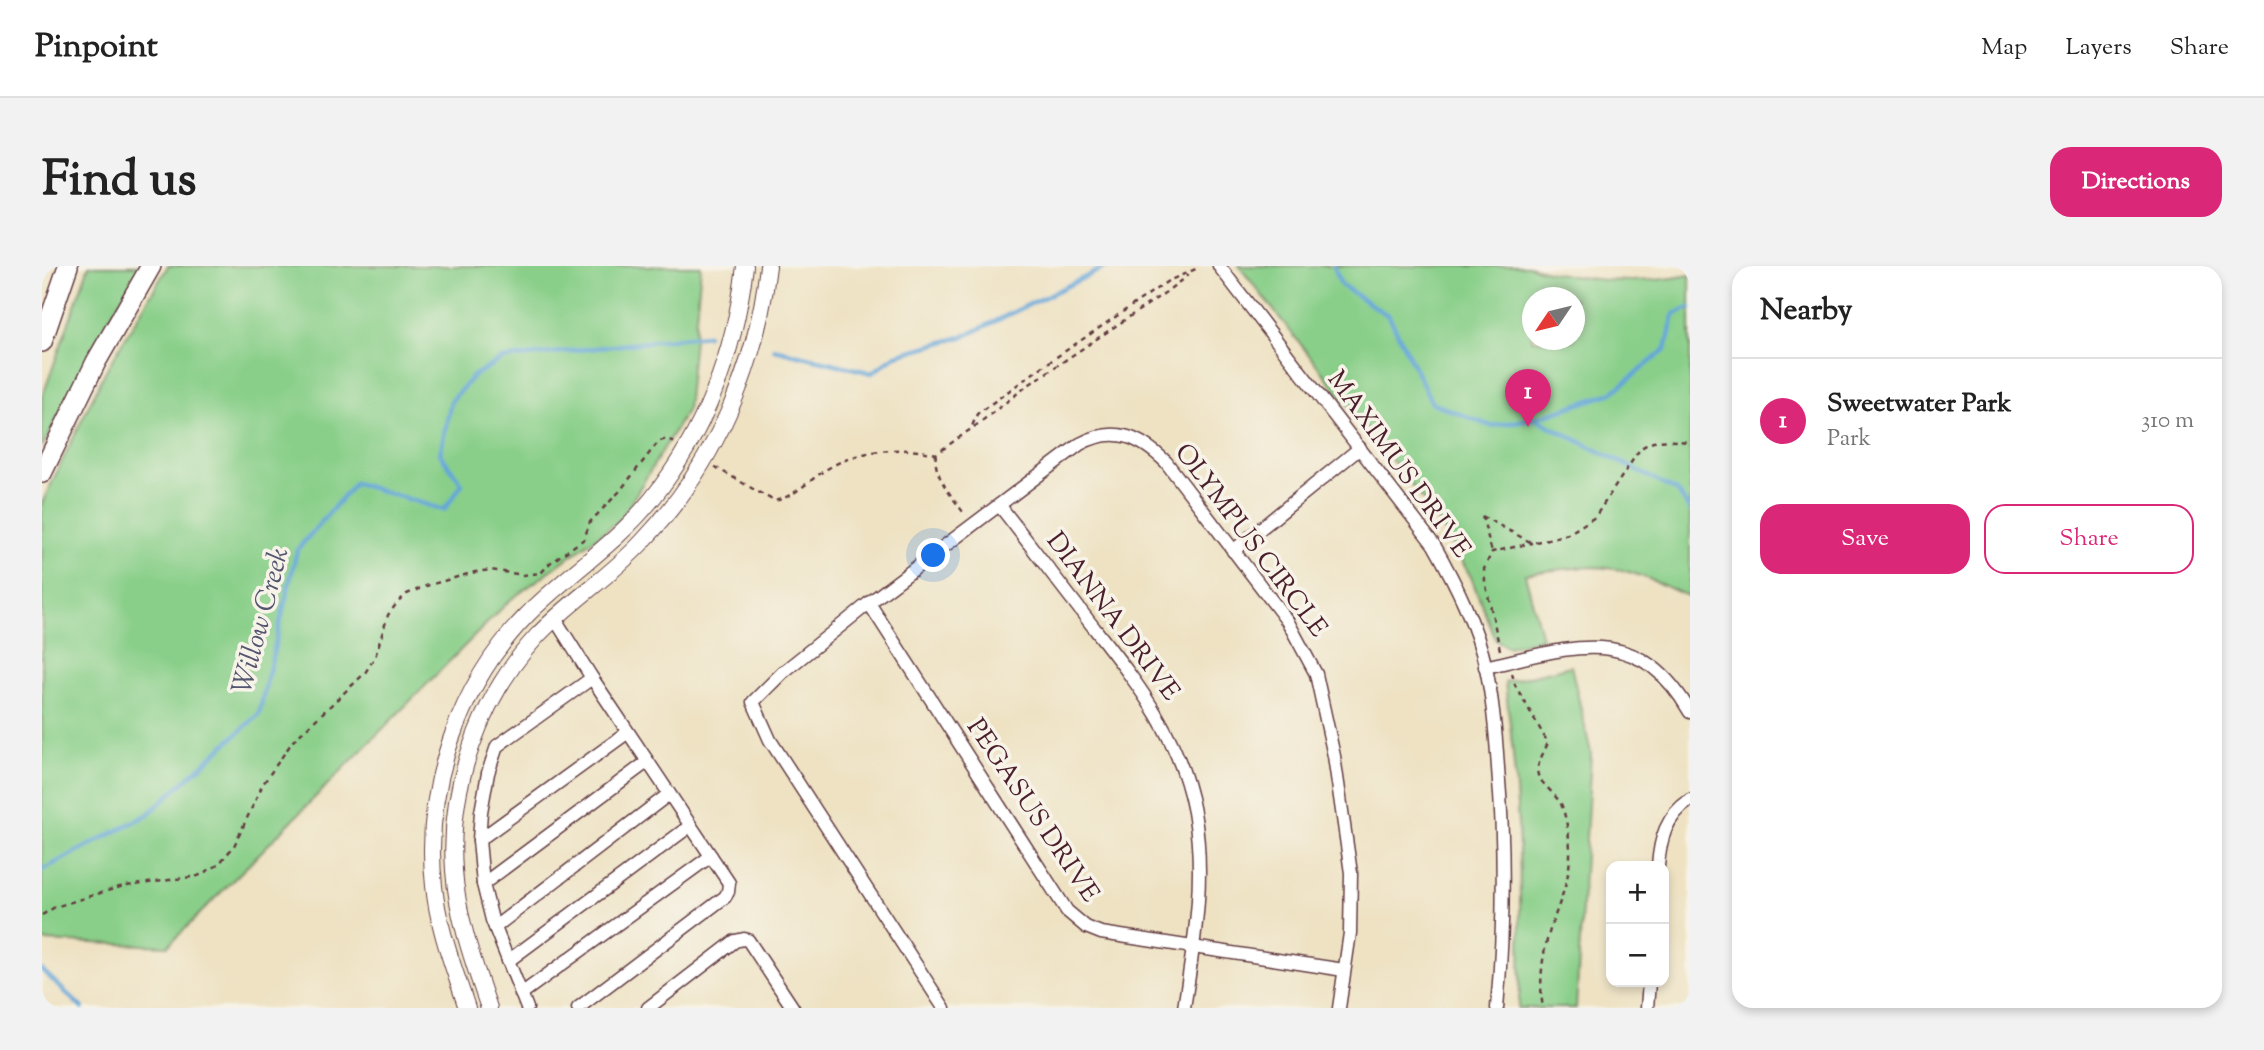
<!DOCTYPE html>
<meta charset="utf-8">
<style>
:root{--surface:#fff;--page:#f2f2f2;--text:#222;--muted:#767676;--line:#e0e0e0;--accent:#db2777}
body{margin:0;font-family:"Sorts Mill Goudy",serif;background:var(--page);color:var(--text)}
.controls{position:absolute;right:21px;bottom:21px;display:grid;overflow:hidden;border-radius:14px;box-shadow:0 4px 10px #0003}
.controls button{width:63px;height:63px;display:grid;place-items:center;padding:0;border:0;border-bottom:2px solid var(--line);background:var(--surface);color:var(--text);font:35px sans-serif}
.compass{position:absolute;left:1480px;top:21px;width:63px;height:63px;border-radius:50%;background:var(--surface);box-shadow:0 4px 10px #0003;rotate:235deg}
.you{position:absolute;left:892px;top:290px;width:24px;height:24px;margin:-18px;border:5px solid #fff;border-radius:50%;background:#1a73e8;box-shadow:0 0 0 10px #1a73e833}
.badge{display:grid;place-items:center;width:46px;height:46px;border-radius:50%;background:var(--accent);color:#fff;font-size:23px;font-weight:700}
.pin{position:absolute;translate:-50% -58px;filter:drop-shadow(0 2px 4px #0008)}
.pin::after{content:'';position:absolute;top:37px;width:24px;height:21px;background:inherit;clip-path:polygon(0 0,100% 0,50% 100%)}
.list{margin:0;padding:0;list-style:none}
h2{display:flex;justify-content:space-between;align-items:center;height:91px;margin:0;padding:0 28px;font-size:30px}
h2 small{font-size:23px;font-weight:400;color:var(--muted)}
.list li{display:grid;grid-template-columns:46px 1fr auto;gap:21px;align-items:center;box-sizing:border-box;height:126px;padding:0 28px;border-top:2px solid var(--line)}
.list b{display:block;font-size:26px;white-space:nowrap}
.list p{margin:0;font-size:23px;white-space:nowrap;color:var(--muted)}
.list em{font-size:23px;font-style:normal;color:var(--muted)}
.actions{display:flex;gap:14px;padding:21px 28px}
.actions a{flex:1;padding:16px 0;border:2px solid var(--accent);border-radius:21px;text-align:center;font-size:24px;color:var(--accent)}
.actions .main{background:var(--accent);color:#fff}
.map{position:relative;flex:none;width:1648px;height:742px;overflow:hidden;border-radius:21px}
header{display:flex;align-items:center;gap:42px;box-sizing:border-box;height:98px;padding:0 35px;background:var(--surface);border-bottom:2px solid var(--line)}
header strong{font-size:33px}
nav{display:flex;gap:38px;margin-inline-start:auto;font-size:24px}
.intro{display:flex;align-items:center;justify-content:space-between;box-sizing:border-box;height:168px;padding:0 42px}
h1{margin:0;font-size:49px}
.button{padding:18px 32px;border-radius:21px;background:var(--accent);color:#fff;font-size:24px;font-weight:700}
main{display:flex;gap:42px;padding:0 42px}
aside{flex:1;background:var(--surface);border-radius:21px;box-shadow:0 4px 10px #0003}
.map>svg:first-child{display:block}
.green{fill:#89cf89;stroke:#6a775a;stroke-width:2;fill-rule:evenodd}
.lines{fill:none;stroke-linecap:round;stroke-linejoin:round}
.stream{stroke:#64a6d8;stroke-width:4.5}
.minor-casing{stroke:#633c42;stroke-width:15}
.major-casing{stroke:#633c42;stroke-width:18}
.highway-casing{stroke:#633c42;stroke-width:22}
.path{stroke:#633c42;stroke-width:2.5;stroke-dasharray:5 5;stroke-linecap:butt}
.minor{stroke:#fff;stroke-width:12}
.major{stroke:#fff;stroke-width:16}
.highway{stroke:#fff;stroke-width:19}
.labels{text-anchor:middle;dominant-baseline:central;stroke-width:7;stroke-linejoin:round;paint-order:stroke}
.street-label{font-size:26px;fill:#4a1f2b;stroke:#f7f3e8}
.water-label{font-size:28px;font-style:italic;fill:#545570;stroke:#f7f3e8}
</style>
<header>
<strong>Pinpoint</strong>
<nav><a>Map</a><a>Layers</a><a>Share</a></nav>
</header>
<div class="intro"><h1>Find us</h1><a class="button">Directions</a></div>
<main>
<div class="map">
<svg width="1648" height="742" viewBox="0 0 1648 742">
<rect width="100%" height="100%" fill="#f7f3e8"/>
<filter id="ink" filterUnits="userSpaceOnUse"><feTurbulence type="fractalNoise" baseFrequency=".0143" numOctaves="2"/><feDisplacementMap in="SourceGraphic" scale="14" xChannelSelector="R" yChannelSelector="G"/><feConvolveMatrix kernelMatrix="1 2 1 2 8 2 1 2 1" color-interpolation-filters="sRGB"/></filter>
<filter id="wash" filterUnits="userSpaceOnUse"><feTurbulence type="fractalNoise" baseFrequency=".00686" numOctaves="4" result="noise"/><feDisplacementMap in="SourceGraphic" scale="28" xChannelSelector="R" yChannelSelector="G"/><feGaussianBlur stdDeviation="1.57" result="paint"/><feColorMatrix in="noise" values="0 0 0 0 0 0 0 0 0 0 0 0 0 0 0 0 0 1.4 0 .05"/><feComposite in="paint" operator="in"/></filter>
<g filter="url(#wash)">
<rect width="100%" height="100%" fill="#eee2c3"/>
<!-- green -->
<g class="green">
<polygon points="47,0 99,0 64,58 0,182 0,132"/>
<polygon points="126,0 659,0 645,144 579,253 467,335 126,680 0,675 0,237 63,106"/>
<path d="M1197,0H1486C1539,15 1593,20 1648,9V331C1628,323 1608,312 1587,306C1554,296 1516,304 1483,308L1500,372L1466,381L1453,373L1429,311L1393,249ZM1490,32H1532V74H1490Z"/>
<path d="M1529,400L1549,487L1534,742H1476C1480,716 1478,688 1478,662C1479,580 1474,498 1463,416Z"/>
</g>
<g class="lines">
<!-- stream -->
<g class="stream">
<polyline points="1292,0 1299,19 1347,50 1390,137 1449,160 1494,152 1570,127 1624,83 1632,48 1648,42"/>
<polyline points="732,83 830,107 854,89 923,70 1066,0"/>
<polyline points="1494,153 1635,225 1648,244"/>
<polyline points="0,604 105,549 217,448 255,284 313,217 402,244 420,218 398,188 409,135 431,110 460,93 665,69"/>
<polyline points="0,704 40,742"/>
</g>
</g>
</g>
<g filter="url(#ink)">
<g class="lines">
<!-- minor casing -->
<g class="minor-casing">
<g id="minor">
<path d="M1177,0L1392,279C1414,318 1434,358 1444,402C1451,435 1454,469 1456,502C1463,582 1462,662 1455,742"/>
<path d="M958,240C988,279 1019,319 1049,358C1095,417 1138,470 1152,546C1164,612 1152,677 1142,742"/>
<polyline points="1191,285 1318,182"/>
<polyline points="827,337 1025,645 1044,661 1059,667 1302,704"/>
<path d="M1443,401C1529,382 1595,354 1648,446"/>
<polyline points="437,574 585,467"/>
<path d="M1616,600C1618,573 1624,550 1648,534"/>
<polyline points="441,618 605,496"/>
<polyline points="453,661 627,528"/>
<polyline points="466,695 648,560"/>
<polyline points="479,728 669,590"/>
<polyline points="485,742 450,654 441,618 437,574 439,546 446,507 455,480 550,412 513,353"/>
<polyline points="536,742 683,631 686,626 687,617 550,412"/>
<polyline points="606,742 693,675 702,673 706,674 751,742"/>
<path d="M902,742L728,474L711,436L740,407L827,337L1038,178C1073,159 1098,171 1124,196L1246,356L1274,408L1292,490L1309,607L1308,667L1297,742"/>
<polyline points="1605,742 1607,716"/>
</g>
</g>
<!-- major casing -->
<g class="major-casing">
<g id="major">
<path d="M425,742C412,702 396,662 392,620C381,522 417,418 486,348C526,308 574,278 610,233C663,166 693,85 703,0"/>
<path d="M447,742C432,698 415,651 412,604C406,520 438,432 495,370C528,335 569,310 601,275C672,200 715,102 726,0"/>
</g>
</g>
<!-- highway casing -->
<g class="highway-casing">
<g id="highway">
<polyline points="0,76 26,0"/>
<polyline points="0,207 54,96 109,0"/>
</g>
</g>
<!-- path -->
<g class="path">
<polyline points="932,161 985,120 1124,26 1146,9"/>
<path d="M894,188C890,209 911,231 923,249"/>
<path d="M673,201L732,235C749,232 765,217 779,207C812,184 855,179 894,188L929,163L935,148L997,103L1126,15L1156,2"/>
<path d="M1440,250L1490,277L1526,268L1553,251L1598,183C1613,171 1630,175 1648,176"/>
<polyline points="1440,250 1450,286"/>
<polyline points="1458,384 1443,315 1442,303 1450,286 1490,277"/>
<path d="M1470,407L1473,419L1506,477C1487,515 1495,507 1518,536C1523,544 1528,574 1528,584C1529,623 1508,651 1502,688C1499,705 1498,725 1501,742"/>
<polyline points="0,649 13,641 78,621 156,610 176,599 192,580 221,518 251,475 323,407 333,391 346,349 355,337 365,328 384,320 433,306 449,304 481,309 499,307 508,297 542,273 548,256 577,226 617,175 626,173 633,177"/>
</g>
<!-- minor -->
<use href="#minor" class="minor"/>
<!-- major -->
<use href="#major" class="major"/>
<!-- highway -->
<use href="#highway" class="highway"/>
</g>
</g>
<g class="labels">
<!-- street labels -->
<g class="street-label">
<text transform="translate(1356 199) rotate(54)">MAXIMUS DRIVE</text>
<text transform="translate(1208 275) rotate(53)">OLYMPUS CIRCLE</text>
<text transform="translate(1070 351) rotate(53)">DIANNA DRIVE</text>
<text transform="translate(990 545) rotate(56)">PEGASUS DRIVE</text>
</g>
<!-- water labels -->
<g class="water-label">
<text transform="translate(220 355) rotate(-75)">Willow Creek</text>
</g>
</g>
</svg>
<div class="controls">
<button>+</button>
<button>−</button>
</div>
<svg class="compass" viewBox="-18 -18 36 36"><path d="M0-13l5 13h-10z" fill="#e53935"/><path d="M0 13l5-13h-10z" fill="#767676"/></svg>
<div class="you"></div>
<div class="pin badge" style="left:1486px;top:161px">1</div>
</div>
<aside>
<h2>Nearby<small></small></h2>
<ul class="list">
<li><span class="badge">1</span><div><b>Sweetwater Park</b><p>Park</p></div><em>310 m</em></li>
</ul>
<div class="actions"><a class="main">Save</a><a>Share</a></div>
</aside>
</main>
